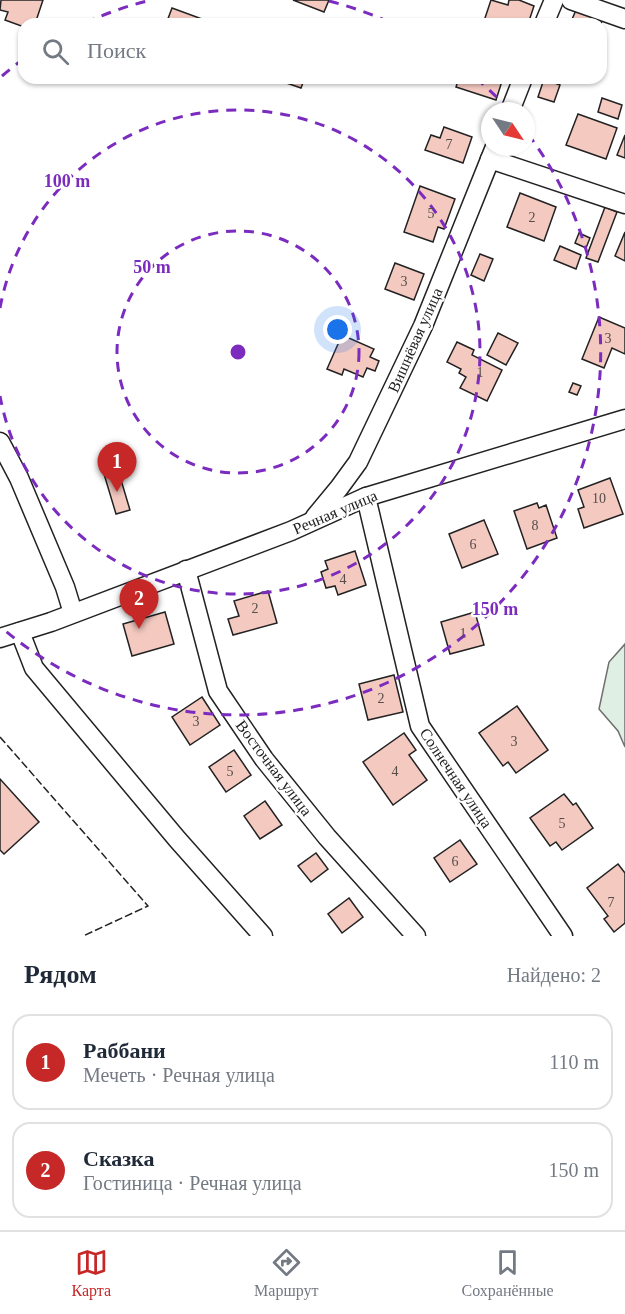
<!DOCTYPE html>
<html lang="ru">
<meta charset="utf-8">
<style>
:root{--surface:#fff;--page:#f6f6f7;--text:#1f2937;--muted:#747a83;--line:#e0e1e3;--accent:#c62828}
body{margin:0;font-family:Georgia,serif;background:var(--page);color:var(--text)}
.compass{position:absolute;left:481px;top:102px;width:54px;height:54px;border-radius:50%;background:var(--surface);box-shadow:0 2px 4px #0004;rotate:125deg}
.you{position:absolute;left:338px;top:330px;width:21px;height:21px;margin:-15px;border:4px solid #fff;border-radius:50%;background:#1a73e8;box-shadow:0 0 0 9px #1a73e833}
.badge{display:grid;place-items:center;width:39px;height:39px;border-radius:50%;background:var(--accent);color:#fff;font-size:20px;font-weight:700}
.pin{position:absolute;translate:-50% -50px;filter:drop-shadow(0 2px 3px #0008)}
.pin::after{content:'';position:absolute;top:32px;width:21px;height:18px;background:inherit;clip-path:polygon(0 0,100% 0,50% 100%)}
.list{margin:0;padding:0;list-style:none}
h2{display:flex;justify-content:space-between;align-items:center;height:78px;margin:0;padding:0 24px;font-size:26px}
h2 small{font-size:20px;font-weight:400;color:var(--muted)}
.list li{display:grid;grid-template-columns:39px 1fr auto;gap:18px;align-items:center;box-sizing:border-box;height:96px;margin:0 12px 12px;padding:0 12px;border:2px solid var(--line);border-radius:18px}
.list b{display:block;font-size:22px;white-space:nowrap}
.list p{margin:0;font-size:20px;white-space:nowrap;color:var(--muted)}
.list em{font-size:20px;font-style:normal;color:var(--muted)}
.icon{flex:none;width:33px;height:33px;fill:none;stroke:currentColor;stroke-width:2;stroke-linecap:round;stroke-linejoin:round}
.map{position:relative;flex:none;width:625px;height:936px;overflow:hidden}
.search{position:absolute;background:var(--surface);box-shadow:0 2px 4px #0004;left:18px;right:18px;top:18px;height:66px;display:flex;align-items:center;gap:15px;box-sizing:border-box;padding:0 21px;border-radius:18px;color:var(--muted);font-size:22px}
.sheet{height:294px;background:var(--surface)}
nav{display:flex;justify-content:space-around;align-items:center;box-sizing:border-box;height:84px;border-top:2px solid var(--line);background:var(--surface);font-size:16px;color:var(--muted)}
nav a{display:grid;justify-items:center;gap:3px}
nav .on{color:var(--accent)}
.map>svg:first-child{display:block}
.green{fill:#e0efe3;stroke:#6f6f6f;stroke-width:1.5}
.building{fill:#f3c9c0;stroke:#222;stroke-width:1.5}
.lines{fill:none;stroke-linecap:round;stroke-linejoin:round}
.minor-casing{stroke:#222;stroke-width:21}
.minor{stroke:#fff;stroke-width:18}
.fence{stroke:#222;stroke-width:1.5;stroke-dasharray:8 3;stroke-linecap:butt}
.ring{fill:none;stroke:#7b2cbf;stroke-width:3;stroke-dasharray:10 8}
.labels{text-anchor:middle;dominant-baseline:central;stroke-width:4.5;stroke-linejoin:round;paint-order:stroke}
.number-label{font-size:14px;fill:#564c4a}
.street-label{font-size:16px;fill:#222;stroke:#fff}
.centre{fill:#7b2cbf;stroke:#fff;stroke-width:3}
.ring-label{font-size:18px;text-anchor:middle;font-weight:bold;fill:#7b2cbf;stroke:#fff;stroke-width:4.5;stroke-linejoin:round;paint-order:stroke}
</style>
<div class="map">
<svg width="625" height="936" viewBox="0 0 625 936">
<rect width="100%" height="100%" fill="#fff"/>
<!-- green -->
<polygon class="green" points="625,644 625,747 618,731 599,709 609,662"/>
<!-- building -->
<g class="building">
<polygon points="1,0 43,0 35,24 24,24 24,27 5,20 8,12 0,10"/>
<polygon points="293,0 329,0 324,12"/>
<polygon points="491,0 508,5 509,0 519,0 534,6 528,24 483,24"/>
<polygon points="172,8 202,19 201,24 166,24"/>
<polygon points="576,10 602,21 601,24 570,24"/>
<polygon points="272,78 313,78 311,83 304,80 301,88"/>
<polygon points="459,78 503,78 496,100 456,87"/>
<polygon points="544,79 560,85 554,102 538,97"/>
<polygon points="602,98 622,105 618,119 598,112"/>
<polygon points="578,114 617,128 606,159 566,145"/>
<polygon points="444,127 472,137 463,163 425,150 431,135 440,138"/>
<polygon points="625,135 625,158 617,155"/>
<polygon points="420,186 455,199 444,229 438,227 433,242 404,232"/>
<polygon points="520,193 556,207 544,241 507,227"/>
<polygon points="605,207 617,212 598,262 586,258"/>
<polygon points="625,232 625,261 615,256"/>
<polygon points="579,233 590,238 586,248 575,243"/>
<polygon points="560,246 581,255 576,269 554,260"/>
<polygon points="480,254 493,259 484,281 471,275"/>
<polygon points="395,263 424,274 414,300 385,289"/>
<polygon points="599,317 625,328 625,354 612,348 604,368 582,359"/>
<polygon points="498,333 518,343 506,365 487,355"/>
<polygon points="342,335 374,349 370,357 379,361 375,371 367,368 363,377 344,369 342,375 327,369"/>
<polygon points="457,342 474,350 472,355 502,370 487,401 460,388 466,377 459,373 461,369 447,362"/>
<polygon points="573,383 581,386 577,395 569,392"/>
<polygon points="118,470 130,510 116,514 104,474"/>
<polygon points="610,478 623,514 584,528 578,509 584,507 578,490"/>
<polygon points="537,503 539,508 546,505 557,538 527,549 514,511"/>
<polygon points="484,520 498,554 462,568 449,534"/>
<polygon points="355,551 366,585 338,595 335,586 326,588 321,572 328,569 325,561"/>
<polygon points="268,591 277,623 233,635 228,619 239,616 234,601"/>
<polygon points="165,612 174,644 132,656 123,624"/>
<polygon points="475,612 484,645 450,654 441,622"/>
<polygon points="394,675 403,712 368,720 359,684"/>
<polygon points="202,697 220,725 190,745 172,717"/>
<polygon points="517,706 548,750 516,773 508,762 503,766 479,733"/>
<polygon points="404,733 416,750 409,755 427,780 393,805 363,762"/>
<polygon points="234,750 251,775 226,792 209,767"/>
<polygon points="0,779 39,822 4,854 0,850"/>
<polygon points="564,794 573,805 576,803 593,828 562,850 556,842 550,846 530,818"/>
<polygon points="265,801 282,825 260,839 244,816"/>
<polygon points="460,840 477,864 450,882 434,858"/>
<polygon points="316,853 328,869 311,882 298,866"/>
<polygon points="618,864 625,873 625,923 614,932 604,919 608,916 587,888"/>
<polygon points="349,898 363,917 342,933 328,914"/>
</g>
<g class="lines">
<!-- minor casing -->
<g class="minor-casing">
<g id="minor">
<polyline points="571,0 625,19"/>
<polyline points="544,24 554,0"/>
<polyline points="510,111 523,78"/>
<polyline points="490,159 625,204"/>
<polyline points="0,442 19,478 65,587 73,613"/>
<polyline points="366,497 420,726 563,936"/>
<polyline points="315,517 339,488 358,462 423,326 495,147"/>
<polyline points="186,570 218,691 264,759 327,837 416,936"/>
<polyline points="20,632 34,668 177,839 263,936"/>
<polyline points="0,638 51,622 291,531 366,497 625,419"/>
</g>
</g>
<!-- minor -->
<use href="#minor" class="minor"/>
<!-- fence -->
<polyline class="fence" points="0,737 148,906 83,936"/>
</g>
<!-- distance rings -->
<g class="ring">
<circle cx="238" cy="352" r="121"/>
<path d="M0 308A242 242 0 1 1 0 396"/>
<path d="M2 76A363 363 0 0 1 22 60M85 23A363 363 0 0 1 147 1M329 1A363 363 0 0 1 391 23M476 78A363 363 0 0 1 508 109M528 134A363 363 0 0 1 2 628"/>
</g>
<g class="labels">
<!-- number labels -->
<g class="number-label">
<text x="449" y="144">7</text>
<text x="431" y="213">5</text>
<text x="532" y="217">2</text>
<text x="404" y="281">3</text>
<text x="608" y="338">3</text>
<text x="480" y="372">1</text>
<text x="599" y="498">10</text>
<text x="535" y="525">8</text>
<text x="473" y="544">6</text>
<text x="343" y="579">4</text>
<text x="255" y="608">2</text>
<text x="463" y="633">1</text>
<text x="381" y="698">2</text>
<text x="196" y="721">3</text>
<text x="514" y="741">3</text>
<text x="230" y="771">5</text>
<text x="395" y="771">4</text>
<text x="562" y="823">5</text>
<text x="455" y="861">6</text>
<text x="611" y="902">7</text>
</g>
<!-- street labels -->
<g class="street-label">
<text transform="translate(415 340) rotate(-66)">Вишнёвая улица</text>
<text transform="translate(335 512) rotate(-23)">Речная улица</text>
<text transform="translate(274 768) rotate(53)">Восточная улица</text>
<text transform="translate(456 778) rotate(56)">Солнечная улица</text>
</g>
</g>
<circle cx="238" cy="352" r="9" class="centre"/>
<g class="ring-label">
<text x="67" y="187">100 m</text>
<text x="152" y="273">50 m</text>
<text x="495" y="615">150 m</text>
</g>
</svg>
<svg class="compass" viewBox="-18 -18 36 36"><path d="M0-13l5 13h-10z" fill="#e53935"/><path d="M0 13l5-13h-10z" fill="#747a83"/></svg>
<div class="you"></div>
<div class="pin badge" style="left:117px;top:492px">1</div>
<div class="pin badge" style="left:139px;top:629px">2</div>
<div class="search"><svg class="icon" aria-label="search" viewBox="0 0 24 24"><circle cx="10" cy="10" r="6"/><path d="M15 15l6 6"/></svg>Поиск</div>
</div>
<section class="sheet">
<h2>Рядом<small>Найдено: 2</small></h2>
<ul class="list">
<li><span class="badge">1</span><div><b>Раббани</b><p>Мечеть · Речная улица</p></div><em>110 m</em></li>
<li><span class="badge">2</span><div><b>Сказка</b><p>Гостиница · Речная улица</p></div><em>150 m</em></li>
</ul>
</section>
<nav>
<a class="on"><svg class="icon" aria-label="map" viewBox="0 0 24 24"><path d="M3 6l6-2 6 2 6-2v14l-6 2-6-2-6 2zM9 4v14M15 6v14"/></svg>Карта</a>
<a><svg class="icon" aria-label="directions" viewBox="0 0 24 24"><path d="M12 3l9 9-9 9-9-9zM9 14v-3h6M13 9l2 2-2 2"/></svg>Маршрут</a>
<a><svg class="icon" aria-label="saved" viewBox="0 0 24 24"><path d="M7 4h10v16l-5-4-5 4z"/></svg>Сохранённые</a>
</nav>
